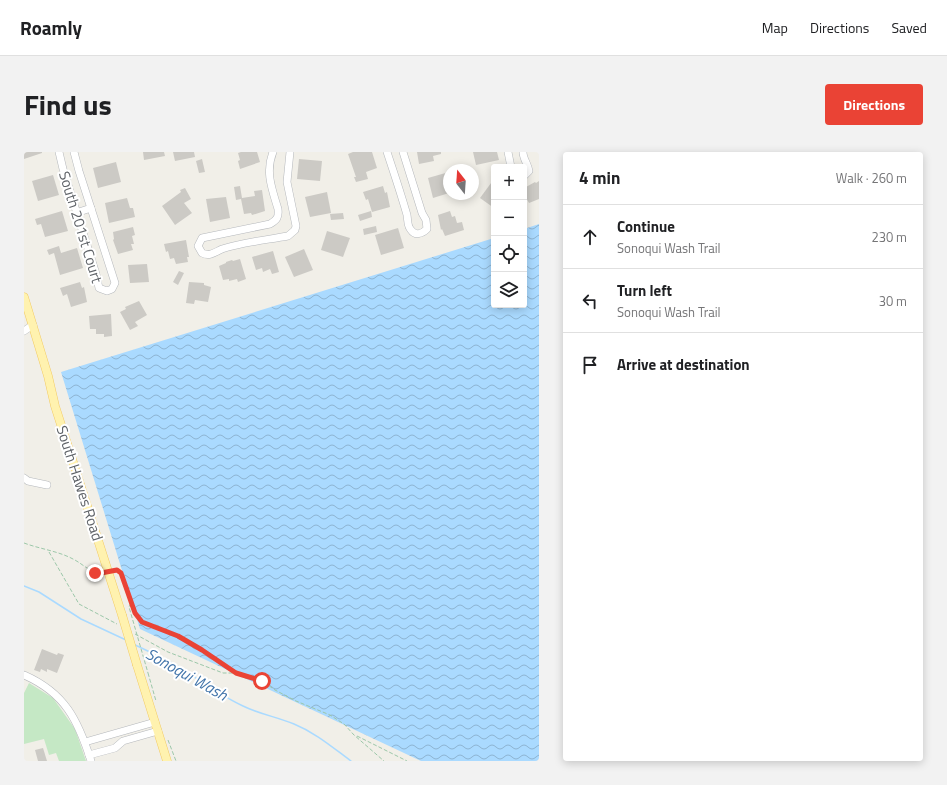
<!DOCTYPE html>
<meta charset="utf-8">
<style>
:root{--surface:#fff;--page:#f2f2f2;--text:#202124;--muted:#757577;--line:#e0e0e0;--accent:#ea4335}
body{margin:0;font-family:"Titillium Web",sans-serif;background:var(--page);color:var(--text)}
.controls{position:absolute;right:12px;top:12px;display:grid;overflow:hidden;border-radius:4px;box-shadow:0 2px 10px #0003}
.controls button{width:36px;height:36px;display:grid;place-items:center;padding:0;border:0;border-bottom:1px solid var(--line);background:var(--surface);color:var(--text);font:20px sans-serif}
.compass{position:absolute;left:419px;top:12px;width:36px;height:36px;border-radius:50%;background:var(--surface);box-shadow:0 2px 10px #0003;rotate:343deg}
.stop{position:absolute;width:12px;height:12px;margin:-9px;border:3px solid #ea4335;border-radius:50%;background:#fff}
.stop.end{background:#ea4335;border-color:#fff;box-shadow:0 1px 4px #0008}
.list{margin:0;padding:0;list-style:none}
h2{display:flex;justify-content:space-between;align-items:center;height:52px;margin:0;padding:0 16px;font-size:17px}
h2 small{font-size:13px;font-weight:400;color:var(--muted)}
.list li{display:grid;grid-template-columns:26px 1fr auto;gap:12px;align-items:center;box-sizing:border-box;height:64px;padding:0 16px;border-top:1px solid var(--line)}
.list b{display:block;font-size:15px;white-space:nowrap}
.list p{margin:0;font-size:13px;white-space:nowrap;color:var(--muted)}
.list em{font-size:13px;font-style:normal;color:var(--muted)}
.icon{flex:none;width:22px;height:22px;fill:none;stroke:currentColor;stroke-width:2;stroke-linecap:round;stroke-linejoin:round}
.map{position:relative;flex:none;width:515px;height:609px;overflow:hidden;border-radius:4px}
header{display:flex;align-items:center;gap:24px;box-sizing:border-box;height:56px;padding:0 20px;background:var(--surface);border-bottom:1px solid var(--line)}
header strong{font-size:19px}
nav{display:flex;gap:22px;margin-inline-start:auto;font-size:14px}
.intro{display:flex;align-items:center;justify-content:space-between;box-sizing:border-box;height:96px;padding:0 24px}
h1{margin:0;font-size:28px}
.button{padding:10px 18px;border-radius:4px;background:var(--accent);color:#fff;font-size:14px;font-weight:700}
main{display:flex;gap:24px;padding:0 24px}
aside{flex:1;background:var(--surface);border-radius:4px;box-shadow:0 2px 10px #0003}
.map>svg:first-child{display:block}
.park{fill:#c5e8c5}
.water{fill:url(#water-waves)}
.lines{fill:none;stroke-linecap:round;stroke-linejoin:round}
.stream{stroke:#aadaff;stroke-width:1.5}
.building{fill:#cccac5}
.minor-casing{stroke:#b5b8bc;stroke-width:8}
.major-casing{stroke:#f2c960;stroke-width:9}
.path{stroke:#9cc7a9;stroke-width:1;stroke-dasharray:4 2;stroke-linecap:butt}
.minor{stroke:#fff;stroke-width:7}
.major{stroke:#fff2af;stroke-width:8}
.major-bridge-casing{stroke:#f2c960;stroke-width:9;stroke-linecap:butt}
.path-bridge{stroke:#9cc7a9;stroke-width:1;stroke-dasharray:4 2;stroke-linecap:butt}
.major-bridge{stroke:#fff2af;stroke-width:8}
.route{stroke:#ea4335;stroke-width:5}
.labels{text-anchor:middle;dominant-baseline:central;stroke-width:4;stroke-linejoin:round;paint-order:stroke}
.street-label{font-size:15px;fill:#5f6368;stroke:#fff}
.water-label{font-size:16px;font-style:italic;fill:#4174aa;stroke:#fff}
</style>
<header>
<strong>Roamly</strong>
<nav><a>Map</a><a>Directions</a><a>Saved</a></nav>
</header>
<div class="intro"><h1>Find us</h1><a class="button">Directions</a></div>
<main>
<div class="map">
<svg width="515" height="609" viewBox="0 0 515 609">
<defs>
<pattern id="water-waves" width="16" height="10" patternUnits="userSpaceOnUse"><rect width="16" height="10" fill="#aadaff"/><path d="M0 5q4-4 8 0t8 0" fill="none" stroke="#8eb4d2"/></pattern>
</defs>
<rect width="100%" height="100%" fill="#f1efe8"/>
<!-- park -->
<polygon class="park" points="5,531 29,546 51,577 62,609 35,609 32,601 25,603 20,587 0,592 0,541"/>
<!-- water -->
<polygon class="water" points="515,72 515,609 397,609 116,477 37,220 470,86 470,153 500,153 500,77"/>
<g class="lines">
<!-- stream -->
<g class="stream">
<polyline points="0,434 15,440 57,467 102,488"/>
<path d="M109,492C124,499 139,506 153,514C175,527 195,543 219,554C235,562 253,565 270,572C292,581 308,595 327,609"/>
</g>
</g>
<!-- building -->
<g class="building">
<polygon points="0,0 18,0 18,1 0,7"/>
<polygon points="119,0 140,0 141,4 120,8"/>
<polygon points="149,0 170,0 171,5 151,9"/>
<polygon points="217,0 233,0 236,10 216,17 214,9 216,8 214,1"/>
<polygon points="329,0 348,0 353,16 342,20 344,27 332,30 330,25 332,25 324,2"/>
<polygon points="393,0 417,0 417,2 409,4 410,9 395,12"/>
<polygon points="449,0 473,0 475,8 452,13"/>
<polygon points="178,7 181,20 175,21 172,9"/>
<polygon points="275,7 298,9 296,29 273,27"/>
<polygon points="92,10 97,30 74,36 69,16"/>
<polygon points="425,20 425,41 409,46 404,26"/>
<polygon points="29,23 35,43 14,49 8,29"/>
<polygon points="470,27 470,56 456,46"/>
<polygon points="515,29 515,47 505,51 500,42 500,39 503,37 502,35 511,30 512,31"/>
<polygon points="216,34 218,46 231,44 230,39 238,38 241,59 228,63 227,61 220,62 217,47 212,48 210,35"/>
<polygon points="359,34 361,41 363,40 366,55 348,60 344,47 342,48 339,40"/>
<polygon points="161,36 167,47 160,51 168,61 151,73 138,54 157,40 156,38"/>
<polygon points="303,40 307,61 286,65 281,45"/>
<polygon points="202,45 206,66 186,70 182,47"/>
<polygon points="103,46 106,56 109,56 111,65 85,71 81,51"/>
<polygon points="38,59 44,79 21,85 17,72 13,73 11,67"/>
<polygon points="347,59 348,65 336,69 334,63"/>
<polygon points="426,59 428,65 431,64 433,71 438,70 440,78 421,84 418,77 417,78 414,63"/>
<polygon points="319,61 320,67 307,68 306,62"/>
<polygon points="352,74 353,80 340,83 339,77"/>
<polygon points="109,75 111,83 108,84 110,92 107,92 109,98 94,102 89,88 90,87 89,80"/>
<polygon points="374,76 380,96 357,103 351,83"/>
<polygon points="303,79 326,86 319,105 297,98"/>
<polygon points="162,88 165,105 163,105 164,110 152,112 150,106 146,107 144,99 142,100 140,92"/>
<polygon points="35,94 37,101 53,96 59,116 36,123 30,101 25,103 23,98"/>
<polygon points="280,97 289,118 270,125 261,105"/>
<polygon points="249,99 255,120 248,122 246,117 239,120 238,116 232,118 228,105"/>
<polygon points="216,107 222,127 214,130 213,127 205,129 205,127 199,128 195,114 202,111 202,110 208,108 209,109"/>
<polygon points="123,112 125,130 106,131 104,113"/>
<polygon points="155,119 160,121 154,133 149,130"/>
<polygon points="56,130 58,136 60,135 63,150 47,155 43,142 39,144 36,136"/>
<polygon points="165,130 180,131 180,133 187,135 184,150 171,148 170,152 162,151"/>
<polygon points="115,149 123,163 111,170 114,174 106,178 96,160 102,157 101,155"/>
<polygon points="87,162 88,184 80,185 80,182 72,182 72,177 66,177 65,164"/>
<polygon points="18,497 33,503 34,501 40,503 33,521 23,517 23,520 17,517 16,520 10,518"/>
<polygon points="19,596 23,609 14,609 11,598"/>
</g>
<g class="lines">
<!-- minor casing -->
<g class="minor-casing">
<g id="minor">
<polyline points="35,0 39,17 72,122 75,136 83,139 88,137 91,131 55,19 50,0"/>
<path d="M249,0C241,20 248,37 254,57C255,65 253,68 246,72L178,86L174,94L178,101C186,105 191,100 198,97C220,90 242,88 264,84L271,78L272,74L263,30L266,0"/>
<path d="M363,0C370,21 377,42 383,63C384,68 383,74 387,78C391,84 398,82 403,77L402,68L398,61L379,0"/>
<polyline points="484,0 487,15"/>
<path d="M499,0C499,7 504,12 505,19L500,24"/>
<polyline points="52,61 67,56"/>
<polyline points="0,179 9,173"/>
<polyline points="0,326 4,329 23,333"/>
<path d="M0,523C41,541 54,568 67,609"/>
<polyline points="61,590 131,570"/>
<polyline points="65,603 91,596 99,589 134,579"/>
</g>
</g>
<!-- major casing -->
<g class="major-casing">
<g id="major">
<polyline points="0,145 24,224 31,254 98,463"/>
<polyline points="113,513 143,609"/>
</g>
</g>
<!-- path -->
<g class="path">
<path d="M0,391C16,397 34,399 49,407C59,412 65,420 77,421"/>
<polyline points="25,400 55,452 93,472"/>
<polyline points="91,418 97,421 111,461 118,471 154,485 178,498 212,521 238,529 251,538 272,549 306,563 320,572 330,583 360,609"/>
<polyline points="111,482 144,500 199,521 212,521"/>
<polyline points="124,521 132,549"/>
<polyline points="333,584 383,609"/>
<polyline points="144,588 152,609"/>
</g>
<!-- minor -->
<use href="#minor" class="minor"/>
<!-- major -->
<use href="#major" class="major"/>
<!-- major-bridge casing -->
<g class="major-bridge-casing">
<polyline id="major-bridge" points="98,463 113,513"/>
</g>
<!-- path-bridge -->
<polyline class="path-bridge" points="107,451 105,455 124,521"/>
<!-- major-bridge -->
<use href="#major-bridge" class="major-bridge"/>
</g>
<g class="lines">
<!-- route -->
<polyline class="route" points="71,421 77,421 93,418 97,421 111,461 118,470 154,484 178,498 212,521 238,529"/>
</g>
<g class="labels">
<!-- street labels -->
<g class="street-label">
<text transform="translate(57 75) rotate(73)">South 201st Court</text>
<text transform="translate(56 331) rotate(72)">South Hawes Road</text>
</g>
<!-- water labels -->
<g class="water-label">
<text transform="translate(163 522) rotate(29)">Sonoqui Wash</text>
</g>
</g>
</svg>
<div class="controls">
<button>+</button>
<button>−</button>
<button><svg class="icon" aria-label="locate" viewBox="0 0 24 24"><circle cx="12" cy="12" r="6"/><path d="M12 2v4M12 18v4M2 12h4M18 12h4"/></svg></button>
<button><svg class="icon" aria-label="layers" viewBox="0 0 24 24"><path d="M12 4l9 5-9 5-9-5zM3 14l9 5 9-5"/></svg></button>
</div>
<svg class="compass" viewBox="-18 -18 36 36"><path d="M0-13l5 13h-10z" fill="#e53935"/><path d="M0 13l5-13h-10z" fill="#757577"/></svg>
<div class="stop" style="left:238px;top:529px"></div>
<div class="stop end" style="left:71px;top:421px"></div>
</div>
<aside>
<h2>4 min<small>Walk · 260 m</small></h2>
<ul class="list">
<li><svg class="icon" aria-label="ahead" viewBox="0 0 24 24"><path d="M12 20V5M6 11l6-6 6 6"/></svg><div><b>Continue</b><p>Sonoqui Wash Trail</p></div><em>230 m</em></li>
<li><svg class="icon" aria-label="left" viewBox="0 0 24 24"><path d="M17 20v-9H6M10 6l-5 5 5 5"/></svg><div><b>Turn left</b><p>Sonoqui Wash Trail</p></div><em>30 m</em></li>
<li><svg class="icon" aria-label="arrive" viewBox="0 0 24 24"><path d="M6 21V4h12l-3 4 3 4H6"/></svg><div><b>Arrive at destination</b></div></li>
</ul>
</aside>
</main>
